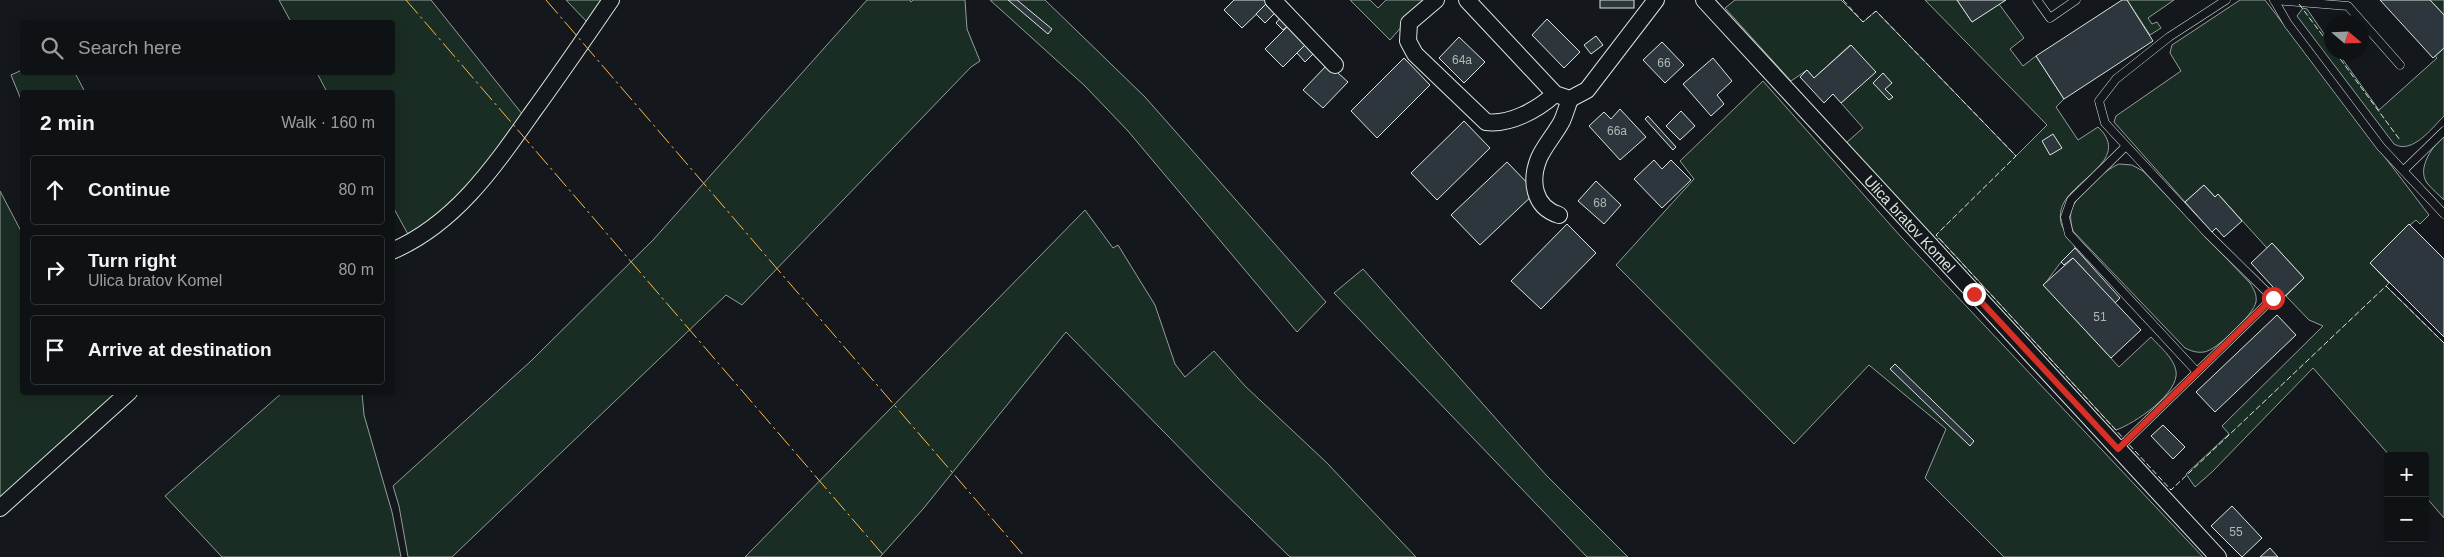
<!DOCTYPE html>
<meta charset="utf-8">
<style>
:root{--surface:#0f1215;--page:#181b1e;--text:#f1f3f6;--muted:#9b9ea0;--line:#2f3234}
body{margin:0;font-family:Arial,sans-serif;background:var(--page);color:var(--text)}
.controls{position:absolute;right:15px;bottom:15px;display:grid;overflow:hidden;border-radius:5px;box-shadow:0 2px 12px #0003}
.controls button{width:45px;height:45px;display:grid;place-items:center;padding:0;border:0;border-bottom:1px solid var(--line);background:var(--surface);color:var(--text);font:25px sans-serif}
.compass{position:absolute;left:2324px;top:15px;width:45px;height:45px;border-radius:50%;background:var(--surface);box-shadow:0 2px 12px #0003;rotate:109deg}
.stop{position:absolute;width:15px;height:15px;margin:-11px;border:4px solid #d93025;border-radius:50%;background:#fff}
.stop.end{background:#d93025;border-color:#fff;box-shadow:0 1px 5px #0008}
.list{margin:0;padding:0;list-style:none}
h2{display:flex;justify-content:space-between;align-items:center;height:65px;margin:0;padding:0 20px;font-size:21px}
h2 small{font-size:16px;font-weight:400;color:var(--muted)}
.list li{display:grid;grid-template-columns:32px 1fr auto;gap:15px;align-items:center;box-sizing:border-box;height:70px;margin:0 10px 10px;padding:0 10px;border:1px solid var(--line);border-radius:5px}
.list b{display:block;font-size:19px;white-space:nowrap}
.list p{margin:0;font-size:16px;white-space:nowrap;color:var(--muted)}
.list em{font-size:16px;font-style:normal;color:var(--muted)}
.icon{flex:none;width:28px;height:28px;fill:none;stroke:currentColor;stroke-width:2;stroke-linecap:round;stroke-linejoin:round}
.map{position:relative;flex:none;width:2444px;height:557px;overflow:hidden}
.search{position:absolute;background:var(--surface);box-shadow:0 2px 12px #0003;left:20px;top:20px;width:375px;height:55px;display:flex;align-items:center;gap:12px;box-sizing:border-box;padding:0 18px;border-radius:5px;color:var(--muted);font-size:19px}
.panel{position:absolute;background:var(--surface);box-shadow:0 2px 12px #0003;left:20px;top:90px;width:375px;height:305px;border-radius:5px}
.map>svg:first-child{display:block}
.green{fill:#1a2d24;stroke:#939e99}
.building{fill:#2c363c;stroke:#d8e6dc}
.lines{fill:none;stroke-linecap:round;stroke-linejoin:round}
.service-casing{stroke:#d8e6dc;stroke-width:9}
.minor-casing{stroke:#d8e6dc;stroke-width:18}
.service{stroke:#14181c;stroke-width:8}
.minor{stroke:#14181c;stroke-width:16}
.fence{stroke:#d8e6dc;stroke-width:1;stroke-dasharray:6 2.5;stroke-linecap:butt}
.power{stroke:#ffb74d;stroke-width:1;stroke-dasharray:18 4 2.5 4;stroke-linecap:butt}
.route{stroke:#d93025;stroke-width:6}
.labels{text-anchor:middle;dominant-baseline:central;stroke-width:4;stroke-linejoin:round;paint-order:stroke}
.number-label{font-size:12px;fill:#adbab4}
.street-label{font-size:15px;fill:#d8e6dc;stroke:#14181c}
</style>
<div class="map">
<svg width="2444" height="557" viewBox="0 0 2444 557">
<rect width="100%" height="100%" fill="#14181c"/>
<!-- green -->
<g class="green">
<path d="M279,0H431L523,115C488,162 459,204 409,236L393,207L392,92H327L317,73L392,72V22H291Z"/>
<polygon points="566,0 603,0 587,22"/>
<polygon points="867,0 910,0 911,2 913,0 965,0 967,29 980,61 971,67 742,305 726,295 452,557 408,557 399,506 393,486 531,361 653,240"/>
<polygon points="990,0 1045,0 1145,97 1326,302 1297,332 1128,131 1085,86"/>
<polygon points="1350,0 1370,0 1378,8 1386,0 1425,0 1390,40"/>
<path d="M1735,0H1841L1863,22L1876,11L2016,156L2047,125L1925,0H1957L1972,22L1999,4L2024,38L2010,49L2023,66L2036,56L2064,99L2056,107L2078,140L2098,127C2134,161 2067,181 2061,210C2057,231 2072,235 2075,248L2061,262L2044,285L2119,367L2151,337C2159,346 2174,358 2176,371C2180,393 2134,424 2116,430L1939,238L1936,240L1846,143L1863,128L1841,103L1875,72L1850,45L1814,78L1807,70L1791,81L1725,8Z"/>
<polygon points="2127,0 2174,0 2148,18 2152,24 2157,22 2161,28 2150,35"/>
<polygon points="2240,0 2265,0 2429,215 2420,224 2416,220 2410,225 2409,224 2370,263 2389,283 2386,286 2444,343 2444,518 2425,496 2425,456 2390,456 2313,368 2212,472 2195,487 2186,474 2229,434 2222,426 2323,326 2309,320 2286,296 2304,278 2272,243 2267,248 2218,194 2215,197 2204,185 2185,202 2114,122 2116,116 2181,71 2170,53 2172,45"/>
<polygon points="2430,0 2444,0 2444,15"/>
<path d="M2303,8L2307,9L2331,44L2332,52L2338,53L2379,110L2437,58L2435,56L2444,48V116C2432,128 2412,155 2394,144L2297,16Z"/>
<polygon points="22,70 22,72 75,73 85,92 22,92 22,102 11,75"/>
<polygon points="1763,81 1902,238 2203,557 2004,557 1925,478 1946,429 1869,365 1794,444 1616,265 1694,179 1680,161"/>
<path d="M2444,134V200C2439,195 2432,189 2427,183C2416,167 2434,146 2444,134Z"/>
<path d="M2119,164L2132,165L2143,171L2250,283C2254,290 2257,294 2256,302C2254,314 2216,351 2204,352C2197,353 2191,351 2185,348L2073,231C2071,224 2070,218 2071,211C2075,196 2104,170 2119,164Z"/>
<polygon points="0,191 22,233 22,392 121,393 0,499"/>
<polygon points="1085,210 1113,248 1118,245 1155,305 1175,364 1185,377 1214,351 1245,386 1326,462 1416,557 1290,557 1213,482 1066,332 923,509 880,557 745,557"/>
<polygon points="1363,269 1546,475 1628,557 1587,557 1334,293"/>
<polygon points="283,392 362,393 364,415 392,512 401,557 222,557 165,496"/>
</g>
<!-- building -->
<g class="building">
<polygon points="1008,0 1017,0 1052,29 1048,34"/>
<polygon points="1234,0 1267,0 1269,2 1242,28 1224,10"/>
<rect x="1600" y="0" width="34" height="8"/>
<polygon points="1957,0 2006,0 1972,22"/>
<polygon points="2122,0 2127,0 2153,41 2064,99 2036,56"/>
<polygon points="2380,0 2430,0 2444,15 2444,48 2433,58"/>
<polygon points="1266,4 1275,13 1265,23 1256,14"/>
<polygon points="1281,17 1289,25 1283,30 1276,23"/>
<polygon points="1547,19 1580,52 1564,68 1532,35"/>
<polygon points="1291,23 1309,41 1283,67 1265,49"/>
<polygon points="1596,36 1603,45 1591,54 1584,45"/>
<polygon points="1459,37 1485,62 1464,83 1439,58"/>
<polygon points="1662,42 1684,65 1665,83 1643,60"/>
<polygon points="1306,44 1315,52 1305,62 1297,53"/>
<polygon points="1851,45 1876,72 1841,103 1833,94 1824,103 1800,77 1807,70 1814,78"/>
<polygon points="1404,58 1430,85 1377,138 1351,111"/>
<polygon points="1713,58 1732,81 1717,95 1724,104 1711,116 1683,84"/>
<polygon points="1328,64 1348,82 1323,108 1303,90"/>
<polygon points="1883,73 1892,83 1885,89 1893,97 1889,100 1873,83"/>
<polygon points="1620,109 1646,137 1620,160 1589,126 1604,112 1611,119"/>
<polygon points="1681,111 1695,126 1680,140 1666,126"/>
<polygon points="1648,116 1676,147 1673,150 1645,119"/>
<polygon points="1464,121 1490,148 1437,200 1411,173"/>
<polygon points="2053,134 2062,148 2050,155 2042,141"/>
<polygon points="1654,160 1662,169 1671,160 1691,180 1662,208 1634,179"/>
<polygon points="1507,162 1536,192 1480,245 1451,215"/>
<polygon points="1596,181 1621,205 1604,224 1578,201"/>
<polygon points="2204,185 2215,197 2218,194 2242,221 2224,237 2216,228 2212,232 2185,202"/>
<polygon points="1567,224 1596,253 1541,309 1511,281"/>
<polygon points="2409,224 2444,259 2444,337 2370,263"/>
<polygon points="2272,243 2304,278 2283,298 2251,263"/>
<polygon points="2075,248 2120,298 2115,303 2073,258 2064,265 2061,262"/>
<polygon points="2073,258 2141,330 2111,358 2043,285"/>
<polygon points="2277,315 2296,335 2215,412 2196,392"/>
<polygon points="1895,364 1974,441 1970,446 1890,369"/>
<polygon points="2163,425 2185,447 2173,459 2151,436"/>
<polygon points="2232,506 2262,538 2242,557 2211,526"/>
<polygon points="2270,548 2278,557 2260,557"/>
</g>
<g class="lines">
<!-- service casing -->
<g class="service-casing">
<g id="service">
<polyline points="2037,0 2050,18 2076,0"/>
<polyline points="2274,0 2288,24 2381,147 2444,214"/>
<polyline points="2274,0 2348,6 2400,65"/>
<polyline points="2126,146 2071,200 2065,217 2069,234 2197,372"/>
<polyline points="2404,170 2444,131"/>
<polyline points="2118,449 2273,298 2208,234 2105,123 2099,101 2116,79 2169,37 2226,0"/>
</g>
</g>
<!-- minor casing -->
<g class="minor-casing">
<g id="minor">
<polyline points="1273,0 1335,65"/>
<path d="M1436,0L1409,23L1408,41L1415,54L1486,122C1510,125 1537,110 1555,94"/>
<polyline points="1467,0 1555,94 1570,99 1587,90 1656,0"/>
<path id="s1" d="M1704,0L2218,557"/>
<path d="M1559,215C1533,207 1530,180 1539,158C1545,145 1555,134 1562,121C1565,114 1567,107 1570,99"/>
<path d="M392,251C455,224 494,167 532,113C559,76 585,38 611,0"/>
<polyline points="0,508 129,392"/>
</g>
</g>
<!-- service -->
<use href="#service" class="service"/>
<!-- minor -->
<use href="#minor" class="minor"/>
<!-- fence -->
<g class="fence">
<polyline points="1843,0 1863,22 1876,11 2016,156 1936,235 2171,490 2386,286 2444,343"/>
<polyline points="2299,4 2332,48"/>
<polyline points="2335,52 2400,140"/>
</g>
<!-- power -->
<g class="power">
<polyline points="406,0 885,557"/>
<polyline points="546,0 1025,557"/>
</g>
</g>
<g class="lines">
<!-- route -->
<polyline class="route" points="1974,294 2118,449 2273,298"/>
</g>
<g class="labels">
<!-- number labels -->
<g class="number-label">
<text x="1462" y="60">64a</text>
<text x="1664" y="63">66</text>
<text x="1617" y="131">66a</text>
<text x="1600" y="203">68</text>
<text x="2100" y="317">51</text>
<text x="2236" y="532">55</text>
</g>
<!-- street labels -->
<g class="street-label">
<text stroke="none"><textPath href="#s1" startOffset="304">Ulica bratov Komel</textPath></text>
</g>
</g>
</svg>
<div class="controls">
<button>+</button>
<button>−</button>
</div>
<svg class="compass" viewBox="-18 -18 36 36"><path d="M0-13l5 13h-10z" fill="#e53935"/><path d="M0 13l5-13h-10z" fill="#9b9ea0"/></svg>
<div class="stop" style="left:2273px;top:298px"></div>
<div class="stop end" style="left:1974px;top:294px"></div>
<div class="search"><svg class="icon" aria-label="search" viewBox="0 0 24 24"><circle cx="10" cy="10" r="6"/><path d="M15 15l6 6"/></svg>Search here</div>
<section class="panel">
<h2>2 min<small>Walk · 160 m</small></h2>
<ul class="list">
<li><svg class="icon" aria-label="ahead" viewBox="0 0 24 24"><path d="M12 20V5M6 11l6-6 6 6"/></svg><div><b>Continue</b></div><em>80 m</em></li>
<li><svg class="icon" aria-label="right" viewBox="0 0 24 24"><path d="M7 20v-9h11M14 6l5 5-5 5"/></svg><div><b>Turn right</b><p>Ulica bratov Komel</p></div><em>80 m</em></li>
<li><svg class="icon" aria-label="arrive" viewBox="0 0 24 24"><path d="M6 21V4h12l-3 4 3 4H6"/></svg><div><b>Arrive at destination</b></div></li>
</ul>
</section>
</div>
